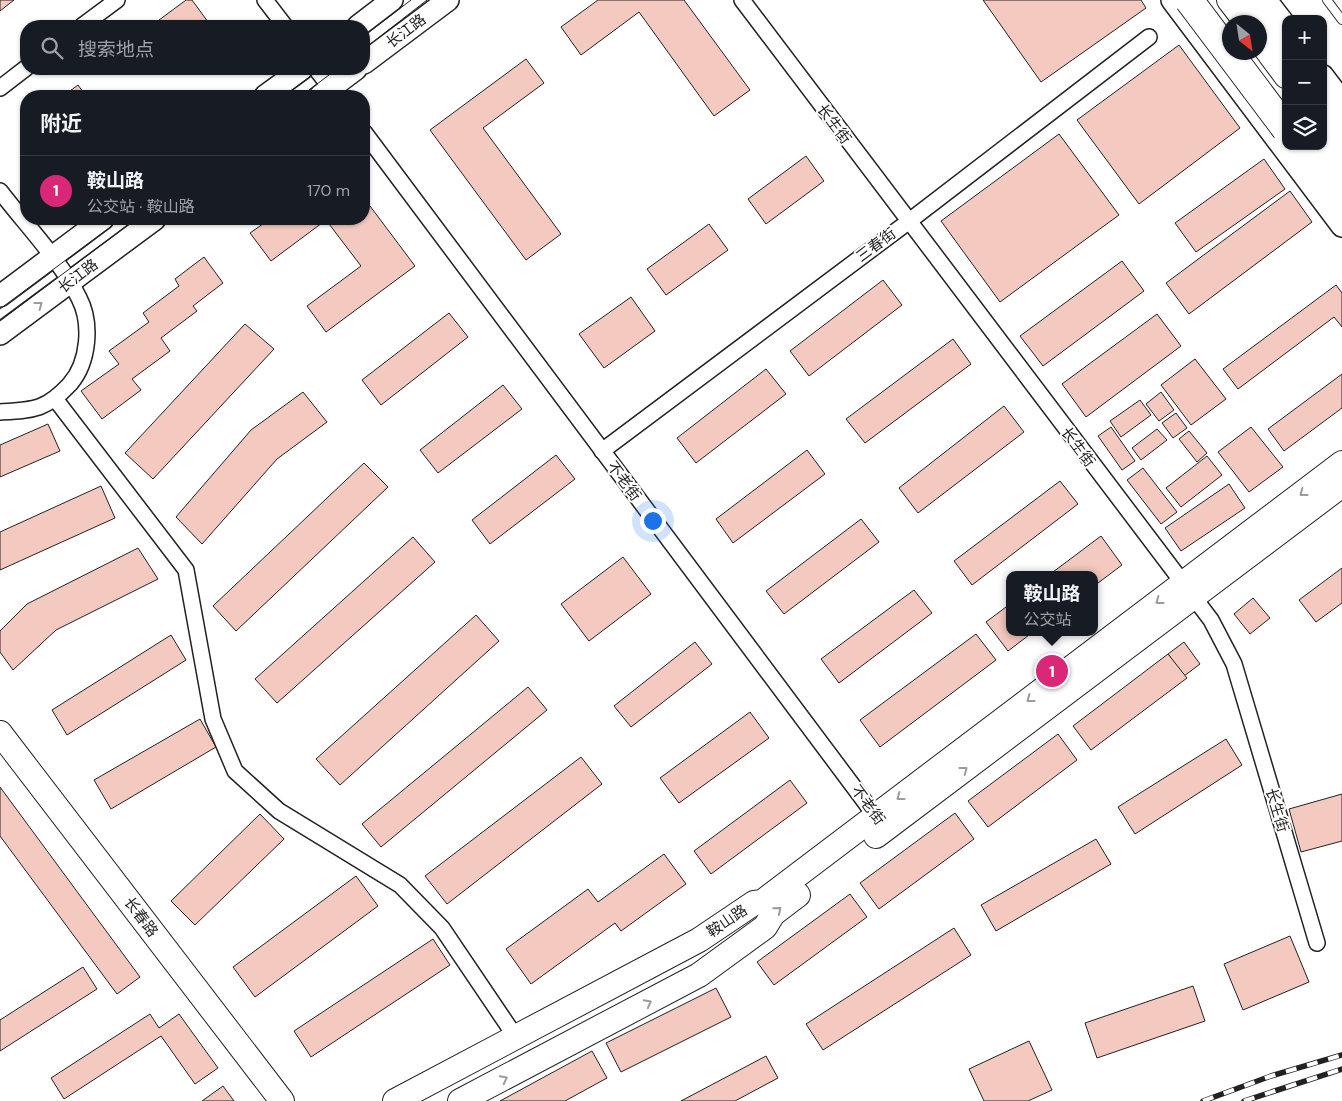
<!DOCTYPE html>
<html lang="zh">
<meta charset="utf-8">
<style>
:root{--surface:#171b24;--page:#20242c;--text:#f1f3f6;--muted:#9ea1a6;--line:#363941;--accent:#db2777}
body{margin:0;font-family:"DM Sans","Noto Sans SC",sans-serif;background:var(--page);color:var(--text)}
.controls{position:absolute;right:15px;top:15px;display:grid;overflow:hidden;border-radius:10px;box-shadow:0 1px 4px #0004}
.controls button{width:45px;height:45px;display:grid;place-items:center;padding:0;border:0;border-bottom:1px solid var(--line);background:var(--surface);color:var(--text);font:25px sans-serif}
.compass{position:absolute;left:1222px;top:15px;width:45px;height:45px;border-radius:50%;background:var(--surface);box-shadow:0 1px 4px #0004;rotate:150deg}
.you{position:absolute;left:652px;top:520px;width:18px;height:18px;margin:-12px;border:4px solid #fff;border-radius:50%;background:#1a73e8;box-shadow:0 0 0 8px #1a73e833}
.badge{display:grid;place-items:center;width:32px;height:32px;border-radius:50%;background:var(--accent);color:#fff;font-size:16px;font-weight:700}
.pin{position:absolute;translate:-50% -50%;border:2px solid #fff;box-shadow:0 1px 5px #0006}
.popup{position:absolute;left:1006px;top:571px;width:92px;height:65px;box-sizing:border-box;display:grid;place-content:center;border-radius:10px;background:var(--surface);filter:drop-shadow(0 1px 4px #0005);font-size:16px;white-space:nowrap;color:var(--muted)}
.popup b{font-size:19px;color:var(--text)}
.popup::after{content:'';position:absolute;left:50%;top:100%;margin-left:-10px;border:10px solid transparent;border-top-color:var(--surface)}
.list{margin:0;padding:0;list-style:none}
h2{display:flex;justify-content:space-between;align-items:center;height:65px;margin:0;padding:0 20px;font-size:21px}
h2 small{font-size:16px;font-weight:400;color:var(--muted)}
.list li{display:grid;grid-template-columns:32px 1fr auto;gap:15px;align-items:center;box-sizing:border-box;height:70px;padding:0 20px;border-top:1px solid var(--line)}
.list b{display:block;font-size:19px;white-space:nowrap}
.list p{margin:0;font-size:16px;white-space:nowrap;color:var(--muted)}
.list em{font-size:16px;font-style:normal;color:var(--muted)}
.icon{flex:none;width:28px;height:28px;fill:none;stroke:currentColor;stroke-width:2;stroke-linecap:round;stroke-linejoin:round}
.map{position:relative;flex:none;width:1342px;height:1101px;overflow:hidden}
.search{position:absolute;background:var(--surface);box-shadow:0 1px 4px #0004;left:20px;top:20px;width:350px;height:55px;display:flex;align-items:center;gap:12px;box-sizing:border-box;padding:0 18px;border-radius:20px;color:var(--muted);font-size:19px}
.panel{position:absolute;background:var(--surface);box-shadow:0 1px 4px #0004;left:20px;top:90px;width:350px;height:135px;border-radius:20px}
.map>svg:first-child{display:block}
.building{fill:#f3c9c0;stroke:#222}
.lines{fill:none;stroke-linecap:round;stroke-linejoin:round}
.lane-casing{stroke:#222;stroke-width:10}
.street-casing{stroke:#222;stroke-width:18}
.secondary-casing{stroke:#222;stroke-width:24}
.primary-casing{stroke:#222;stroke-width:26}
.highway-casing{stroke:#222;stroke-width:30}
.lane{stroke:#fff;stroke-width:8}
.street{stroke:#fff;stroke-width:15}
.secondary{stroke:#fff;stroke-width:21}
.primary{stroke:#fff;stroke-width:24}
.highway{stroke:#fff;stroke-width:28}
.tram{stroke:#222;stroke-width:1}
.rail-casing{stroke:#222;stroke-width:5.5}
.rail{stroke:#fff;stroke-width:4;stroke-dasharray:11;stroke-linecap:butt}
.highway-bridge-casing{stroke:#222;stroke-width:30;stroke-linecap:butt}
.highway-bridge{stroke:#fff;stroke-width:28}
.oneway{stroke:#9c9c9c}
.labels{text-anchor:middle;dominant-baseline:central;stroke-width:4;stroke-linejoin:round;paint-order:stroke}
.street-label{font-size:15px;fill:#222;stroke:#fff}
</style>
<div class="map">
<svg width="1342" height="1101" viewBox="0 0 1342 1101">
<rect width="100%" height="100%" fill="#fff"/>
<!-- building -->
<g class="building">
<polygon points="0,0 14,0 0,11"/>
<polygon points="186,0 192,0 211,26 151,26"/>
<polygon points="598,0 684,0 750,90 714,116 639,12 581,55 561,27"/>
<polygon points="983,0 1141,0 1146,8 1041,82"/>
<polygon points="1179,45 1240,128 1139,204 1077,120"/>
<polygon points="526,59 544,83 483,128 561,234 526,260 430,130"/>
<polygon points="78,85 86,96 63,96"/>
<polygon points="1059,134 1119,215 1000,302 941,221"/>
<polygon points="806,156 824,181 766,224 748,199"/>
<polygon points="1264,159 1285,189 1196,252 1175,223"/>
<polygon points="1290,191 1312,222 1189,314 1166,283"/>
<polygon points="364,198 415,266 326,332 307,306 361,266 326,220 271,261 250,233 270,219 364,219"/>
<polygon points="709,224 728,250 666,295 647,269"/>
<polygon points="204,257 223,283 193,306 197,311 161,338 170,351 132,379 141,390 102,419 81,391 119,364 109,351 149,322 143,313 179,286 175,279"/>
<polygon points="1122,261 1144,291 1043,366 1020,336"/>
<polygon points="883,280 902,305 809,376 790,351"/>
<polygon points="1336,285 1342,293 1342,327 1334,317 1238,389 1223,369"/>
<polygon points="631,297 655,331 604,368 579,334"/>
<polygon points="449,313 468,337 381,405 362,380"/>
<polygon points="1157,314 1181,346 1086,417 1062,384"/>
<polygon points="245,324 274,349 153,479 125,453"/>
<polygon points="953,339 971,364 865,443 846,419"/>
<polygon points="1195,359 1226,399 1191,425 1161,385"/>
<polygon points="766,369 786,394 696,463 677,438"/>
<polygon points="1342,374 1342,408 1284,451 1268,429"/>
<polygon points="503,385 522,409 438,473 420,450"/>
<polygon points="303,392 327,422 277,459 202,544 176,517 251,430"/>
<polygon points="1161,392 1174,410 1159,421 1146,404"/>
<polygon points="1140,400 1151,415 1121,437 1110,421"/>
<polygon points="1004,406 1024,432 918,513 899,488"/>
<polygon points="1176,413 1187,428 1173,438 1162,423"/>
<polygon points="48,424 60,451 0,477 0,445"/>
<polygon points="1111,427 1135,461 1122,470 1098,436"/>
<polygon points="1251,427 1283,467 1249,492 1218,452"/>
<polygon points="1157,429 1167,440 1141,460 1132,448"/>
<polygon points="1189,431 1207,453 1197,462 1179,439"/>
<polygon points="807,450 825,474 733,543 716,519"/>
<polygon points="556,455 575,479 490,544 472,520"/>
<polygon points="1207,456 1222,475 1181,507 1166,488"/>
<polygon points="364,463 388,487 236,631 213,606"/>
<polygon points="1143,468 1177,512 1161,524 1127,480"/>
<polygon points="1060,481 1078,504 972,585 954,561"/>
<polygon points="1229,484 1245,508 1181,551 1165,528"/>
<polygon points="101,486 115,518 0,570 0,532"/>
<polygon points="861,519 879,542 784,614 766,591"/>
<polygon points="1101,536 1122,565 1094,586 1094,575 1049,575"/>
<polygon points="413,537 435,562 277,703 255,679"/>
<polygon points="138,548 158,579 56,630 13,670 0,652 0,631 27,604"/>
<polygon points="623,557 651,594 589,641 561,604"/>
<polygon points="1342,568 1342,603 1316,622 1299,600"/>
<polygon points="914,590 932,613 839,683 821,659"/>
<polygon points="1253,598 1270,618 1250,634 1234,614"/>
<polygon points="1010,604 1010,632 1033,632 1008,651 986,622"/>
<polygon points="476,615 499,641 340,785 316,759"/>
<polygon points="976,634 996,660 880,747 860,720"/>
<polygon points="171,635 186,660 67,735 52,710"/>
<polygon points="695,642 712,664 631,727 614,706"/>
<polygon points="1184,642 1200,664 1184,676 1168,654"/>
<polygon points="1168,654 1187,678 1091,750 1073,726"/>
<polygon points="528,687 547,710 381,847 362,824"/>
<polygon points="750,712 769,738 679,803 660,778"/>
<polygon points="200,719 216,747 111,809 94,780"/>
<polygon points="1058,734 1077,760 988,827 968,801"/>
<polygon points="1226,739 1242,765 1135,834 1118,807"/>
<polygon points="581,757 602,784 447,904 425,876"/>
<polygon points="790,780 807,803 711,874 694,851"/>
<polygon points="0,787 140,977 117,994 0,836"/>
<polygon points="1342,794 1342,841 1301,852 1289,809"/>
<polygon points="955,813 974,839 879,909 860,883"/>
<polygon points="260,814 284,839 195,925 171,901"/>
<polygon points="1096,839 1111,864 996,931 981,905"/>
<polygon points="664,854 686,884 621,931 615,923 531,984 506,949 588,889 598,902"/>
<polygon points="356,876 378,906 255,997 233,967"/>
<polygon points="850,894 867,917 774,985 757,962"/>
<polygon points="954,928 971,955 823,1050 806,1024"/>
<polygon points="1290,936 1309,982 1243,1010 1224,964"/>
<polygon points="433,939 450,965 311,1057 294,1031"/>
<polygon points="83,967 97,989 0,1051 0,1020"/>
<polygon points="1193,986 1205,1021 1097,1058 1085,1023"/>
<polygon points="716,988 731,1017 621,1072 606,1043"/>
<polygon points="150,1014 159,1028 179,1014 218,1068 195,1084 161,1036 64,1099 51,1078"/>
<polygon points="1029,1041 1052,1090 1028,1101 984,1101 969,1069"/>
<polygon points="592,1051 607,1078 565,1101 500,1101"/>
<polygon points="766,1056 778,1078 735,1101 681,1101"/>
<polygon points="223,1086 234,1101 202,1101"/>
</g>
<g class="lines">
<!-- lane casing -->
<g class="lane-casing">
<polyline id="lane" points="1327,0 1342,20"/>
</g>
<!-- street casing -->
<g class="street-casing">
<g id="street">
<polyline points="265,0 285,26"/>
<polyline points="742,0 1211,620 1234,664 1317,943"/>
<polyline points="82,26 117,0"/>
<polyline points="316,69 336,95"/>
<polyline points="0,88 26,68"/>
<polyline points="364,132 880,822"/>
<path d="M0,191C25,224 61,261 79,298C92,323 89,362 70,384C46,410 34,410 0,412"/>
<polyline points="56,400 186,570 213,719 235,771 279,811 400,885 442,928 517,1039"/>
<polyline points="602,451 908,222 1149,37"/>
</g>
</g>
<!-- secondary casing -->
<g class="secondary-casing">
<g id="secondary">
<polyline points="1172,0 1342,226"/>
<polyline points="1266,0 1286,26"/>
<polyline points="358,26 392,0"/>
<polyline points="364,63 448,0"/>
<polyline points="1323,76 1342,101"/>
<polyline points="265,96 302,69"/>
<polyline points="320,96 356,69"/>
<polyline points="0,296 103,219"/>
<polyline points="0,334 155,219"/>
</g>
</g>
<!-- primary casing -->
<g class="primary-casing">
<g id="primary">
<polyline points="1229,0 1246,22"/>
<polyline points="1260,41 1286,76"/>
<polyline points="1323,126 1342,151"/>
<polyline points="1316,146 1342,181"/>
<polyline points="0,733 282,1101"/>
<polyline points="876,836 1342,485"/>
<polyline points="395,1101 699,940 754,903 762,902 1342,463"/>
<polyline points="460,1101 699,975 765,927 773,914 798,895"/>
</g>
</g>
<!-- highway casing -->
<g class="highway-casing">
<g id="highway">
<polyline points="1248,0 1286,51"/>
<polyline points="1323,101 1342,126"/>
<polyline points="1298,146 1342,204"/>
</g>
</g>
<!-- lane -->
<use href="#lane" class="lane"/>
<!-- street -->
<use href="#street" class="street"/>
<!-- secondary -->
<use href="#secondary" class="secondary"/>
<!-- primary -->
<use href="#primary" class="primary"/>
<!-- highway -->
<use href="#highway" class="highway"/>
<!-- tram -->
<g class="tram">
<polyline points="364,36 411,0"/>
<polyline points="364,49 427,0"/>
<polyline points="284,96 320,69"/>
<polyline points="301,96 337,69"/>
<polyline points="0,309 121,219"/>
<polyline points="0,321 136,219"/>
</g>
<!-- rail casing -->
<g class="rail-casing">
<g id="rail">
<polyline points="1203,1101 1271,1076 1342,1055"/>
<polyline points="1244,1101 1342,1069"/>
</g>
</g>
<!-- rail -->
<use href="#rail" class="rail"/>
<!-- highway-bridge casing -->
<g class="highway-bridge-casing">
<polyline id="highway-bridge" points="1189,0 1286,129"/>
</g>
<!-- highway-bridge -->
<use href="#highway-bridge" class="highway-bridge"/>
</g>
<!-- one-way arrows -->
<defs><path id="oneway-chevron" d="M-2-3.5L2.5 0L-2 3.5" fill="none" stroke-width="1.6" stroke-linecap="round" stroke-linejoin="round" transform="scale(1.25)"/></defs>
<g class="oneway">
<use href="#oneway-chevron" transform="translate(39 305) rotate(-37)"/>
<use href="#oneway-chevron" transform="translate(1303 493) rotate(143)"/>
<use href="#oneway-chevron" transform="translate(1159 601) rotate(143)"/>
<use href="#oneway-chevron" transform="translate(1030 699) rotate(143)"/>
<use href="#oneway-chevron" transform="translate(964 770) rotate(-37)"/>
<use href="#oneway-chevron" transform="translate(900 797) rotate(143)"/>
<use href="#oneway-chevron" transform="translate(778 910) rotate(-40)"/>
<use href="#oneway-chevron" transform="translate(648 1003) rotate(-28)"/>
<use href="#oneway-chevron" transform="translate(504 1079) rotate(-27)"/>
</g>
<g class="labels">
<!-- street labels -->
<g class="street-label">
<text transform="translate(406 31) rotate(-37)">长江路</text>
<text transform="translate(834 124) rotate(53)">长生街</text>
<text transform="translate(876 245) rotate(-37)">三春街</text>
<text transform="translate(78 276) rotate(-37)">长江路</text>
<text transform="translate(1078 447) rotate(53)">长生街</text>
<text transform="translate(624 481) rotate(53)">不老街</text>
<text transform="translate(868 805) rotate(53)">不老街</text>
<text transform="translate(1277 810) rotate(73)">长生街</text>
<text transform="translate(141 917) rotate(53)">长春路</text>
<text transform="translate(727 921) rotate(-34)">鞍山路</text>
</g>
</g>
</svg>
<div class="controls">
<button>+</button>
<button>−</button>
<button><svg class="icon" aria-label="layers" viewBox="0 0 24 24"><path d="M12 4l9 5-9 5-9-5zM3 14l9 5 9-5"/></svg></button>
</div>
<svg class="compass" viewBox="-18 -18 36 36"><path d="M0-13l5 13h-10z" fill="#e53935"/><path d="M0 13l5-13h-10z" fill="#9ea1a6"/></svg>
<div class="you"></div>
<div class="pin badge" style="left:1052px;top:671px">1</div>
<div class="popup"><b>鞍山路</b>公交站</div>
<div class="search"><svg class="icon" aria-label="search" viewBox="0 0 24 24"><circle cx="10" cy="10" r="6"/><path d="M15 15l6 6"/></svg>搜索地点</div>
<section class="panel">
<h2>附近<small></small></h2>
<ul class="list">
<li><span class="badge">1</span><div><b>鞍山路</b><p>公交站 · 鞍山路</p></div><em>170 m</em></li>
</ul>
</section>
</div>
